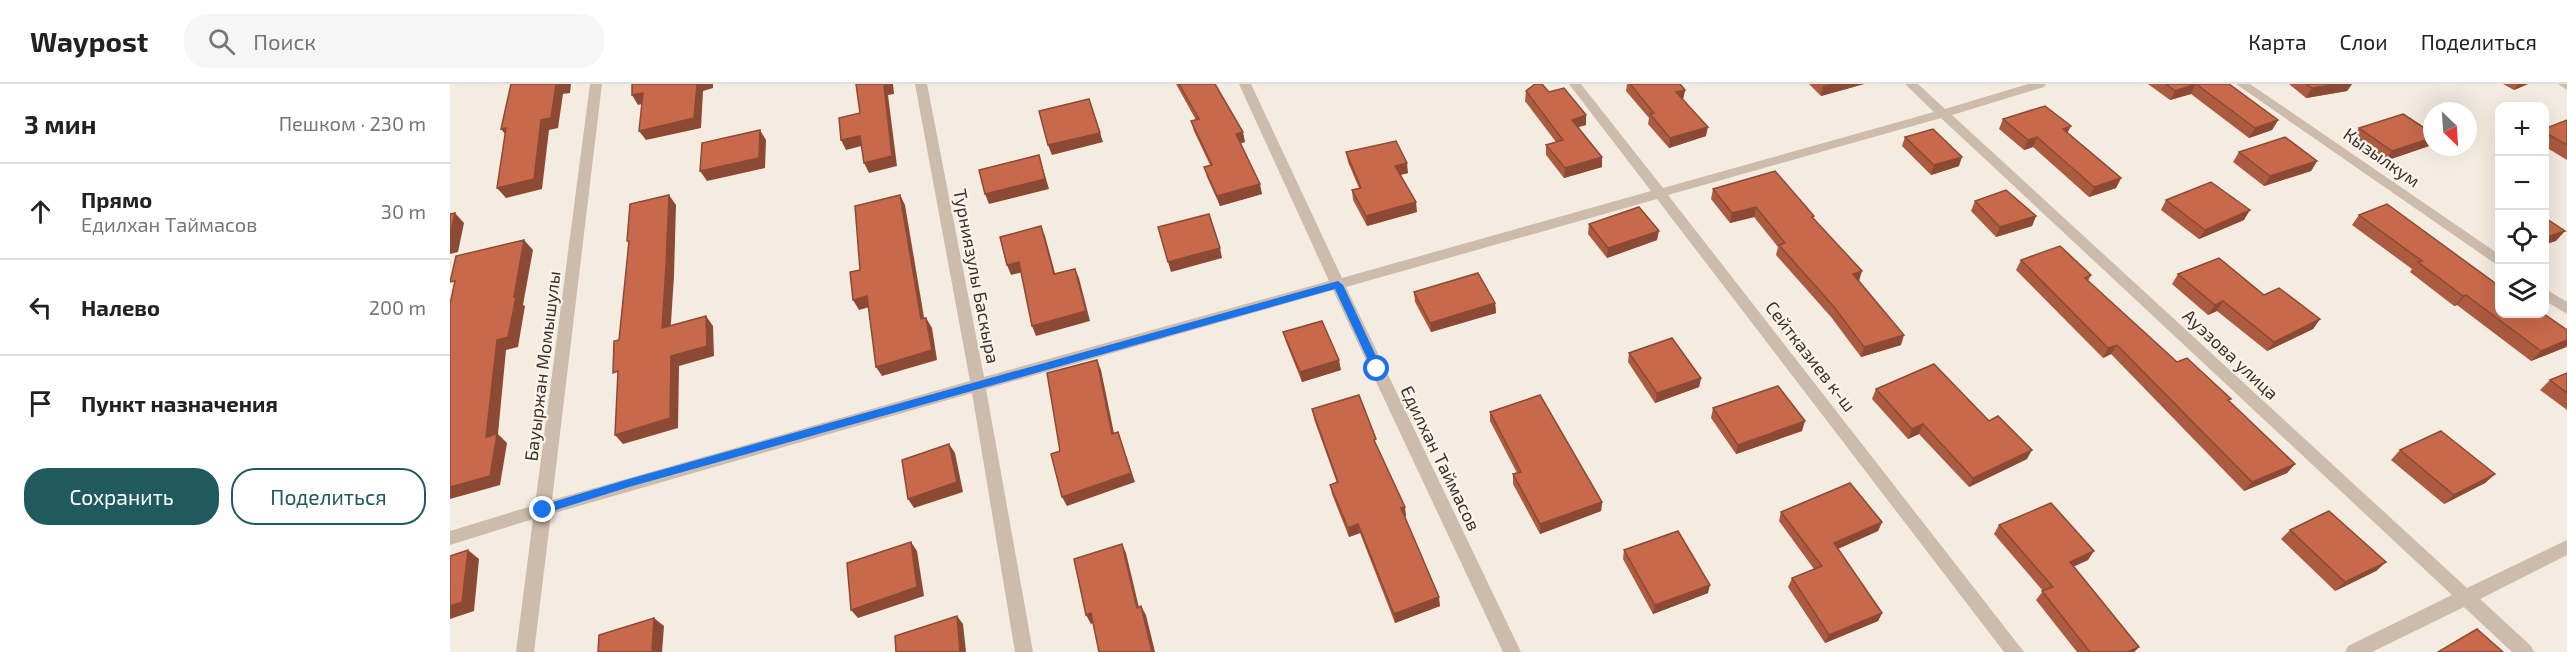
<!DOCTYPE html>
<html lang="ru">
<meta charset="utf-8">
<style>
:root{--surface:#fff;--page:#f6f6f6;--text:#222;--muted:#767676;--line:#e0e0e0;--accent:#1f5a5e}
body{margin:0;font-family:"Exo 2",sans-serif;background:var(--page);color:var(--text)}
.controls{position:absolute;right:18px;top:18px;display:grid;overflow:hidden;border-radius:12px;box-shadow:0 6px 24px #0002}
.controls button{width:54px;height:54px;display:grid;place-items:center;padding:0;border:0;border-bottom:2px solid var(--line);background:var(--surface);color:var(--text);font:30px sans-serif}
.compass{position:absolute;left:1973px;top:18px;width:54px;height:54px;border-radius:50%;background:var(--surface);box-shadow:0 6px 24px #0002;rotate:155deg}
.stop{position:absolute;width:18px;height:18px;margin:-14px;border:4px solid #1a73e8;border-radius:50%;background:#fff}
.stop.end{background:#1a73e8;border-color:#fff;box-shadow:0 2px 6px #0008}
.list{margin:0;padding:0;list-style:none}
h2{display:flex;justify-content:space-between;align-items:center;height:78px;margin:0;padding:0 24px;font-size:26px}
h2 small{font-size:20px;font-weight:400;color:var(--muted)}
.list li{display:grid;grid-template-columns:39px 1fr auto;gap:18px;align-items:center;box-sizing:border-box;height:96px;padding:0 24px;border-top:2px solid var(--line)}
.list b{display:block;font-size:22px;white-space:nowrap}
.list p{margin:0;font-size:20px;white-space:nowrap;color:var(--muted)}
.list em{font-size:20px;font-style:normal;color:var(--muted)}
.actions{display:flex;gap:12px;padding:18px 24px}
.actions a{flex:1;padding:14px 0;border:2px solid var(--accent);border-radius:24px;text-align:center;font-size:21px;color:var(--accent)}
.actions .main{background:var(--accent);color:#fff}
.icon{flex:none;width:33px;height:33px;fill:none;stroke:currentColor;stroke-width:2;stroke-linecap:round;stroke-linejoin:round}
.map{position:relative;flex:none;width:2117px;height:568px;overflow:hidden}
header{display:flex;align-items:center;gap:36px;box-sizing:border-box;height:84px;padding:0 30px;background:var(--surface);border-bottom:2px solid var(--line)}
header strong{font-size:28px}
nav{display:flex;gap:33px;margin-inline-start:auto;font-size:21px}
.search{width:420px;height:54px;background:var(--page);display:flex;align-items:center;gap:15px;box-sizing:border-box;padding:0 21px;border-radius:24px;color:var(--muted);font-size:22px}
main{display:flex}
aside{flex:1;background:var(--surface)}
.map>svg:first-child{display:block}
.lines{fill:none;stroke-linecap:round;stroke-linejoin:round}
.minor{fill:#cdbbac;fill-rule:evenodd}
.wall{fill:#ac5a40}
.shaded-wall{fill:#8c4a34}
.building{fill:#c8694b;stroke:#8c4a34;stroke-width:1.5}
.route{fill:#1a73e8}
.labels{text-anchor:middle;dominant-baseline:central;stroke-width:4.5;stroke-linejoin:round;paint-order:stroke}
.street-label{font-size:18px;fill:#3b302b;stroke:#fbf5ee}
</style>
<header>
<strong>Waypost</strong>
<div class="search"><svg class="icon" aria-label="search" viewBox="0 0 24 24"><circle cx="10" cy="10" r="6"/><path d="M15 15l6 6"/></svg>Поиск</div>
<nav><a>Карта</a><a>Слои</a><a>Поделиться</a></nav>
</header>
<main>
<aside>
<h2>3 мин<small>Пешком · 230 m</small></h2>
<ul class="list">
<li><svg class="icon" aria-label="ahead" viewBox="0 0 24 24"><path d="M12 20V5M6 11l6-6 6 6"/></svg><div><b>Прямо</b><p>Едилхан Таймасов</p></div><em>30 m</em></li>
<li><svg class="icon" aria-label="left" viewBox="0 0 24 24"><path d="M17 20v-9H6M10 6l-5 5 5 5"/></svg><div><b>Налево</b></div><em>200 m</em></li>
<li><svg class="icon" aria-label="arrive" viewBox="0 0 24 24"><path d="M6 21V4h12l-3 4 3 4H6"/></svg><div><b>Пункт назначения</b></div></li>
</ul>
<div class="actions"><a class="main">Сохранить</a><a>Поделиться</a></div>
</aside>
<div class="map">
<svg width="2117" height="568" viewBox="0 0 2117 568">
<rect width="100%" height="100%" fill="#f4ebe1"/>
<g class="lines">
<!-- minor -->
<g class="minor">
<polygon points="140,0 152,0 102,416 520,297 465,0 477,0 534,293 879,197 789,0 801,0 892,194 1201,107 1119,0 1131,0 1213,104 1484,28 1455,0 1468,0 1495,25 1578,0 1596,0 1594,3 1502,31 2017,504 2117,456 2117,471 2030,515 2081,562 2084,568 2062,568 2014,523 1922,568 1895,568 1898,562 2002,511 1491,34 1218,111 1574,568 1554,568 1207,115 896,203 1071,568 1053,568 883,206 536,305 583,568 565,568 522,309 101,430 84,568 66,568 83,435 0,461 0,447 85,421"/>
<polygon points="1786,0 1800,0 2050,171 2050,183"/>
<polygon points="2108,0 2117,0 2117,6"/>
<polygon points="2094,204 2117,218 2117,230 2094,216"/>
</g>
</g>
<!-- wall -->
<g class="wall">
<polygon points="726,0 765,0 795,58 791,59 812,110 770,122 757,93 754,83 760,81 744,47 741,37 746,36"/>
<polygon points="1177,0 1230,0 1235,6 1233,16 1256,52 1219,64 1198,40 1199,34 1176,7"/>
<polygon points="1359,0 1414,0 1371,12"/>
<polygon points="1698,0 1779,0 1828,36 1822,46 1799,54 1741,10 1720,16"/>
<polygon points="1839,0 1902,0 1897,7 1856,14"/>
<polygon points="2053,0 2078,0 2064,6"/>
<polygon points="1076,7 1099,8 1136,31 1136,41 1128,43 1152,73 1152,83 1114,94 1096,71 1096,61 1106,58 1075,17"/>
<polygon points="1553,35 1618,49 1671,94 1666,104 1639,113 1583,63 1574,66 1549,45"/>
<polygon points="2117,36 2117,76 2094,62 2094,45"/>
<polygon points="1909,44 1979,62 1935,77 1902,53"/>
<polygon points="1455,53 1509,82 1481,91 1452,62"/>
<polygon points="896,68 958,89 950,91 967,128 917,142 903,116 902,106 909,104 898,78"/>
<polygon points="1789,68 1867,77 1861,87 1814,102 1783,78"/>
<polygon points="1263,105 1364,132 1363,134 1409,197 1451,261 1411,273 1381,233 1326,171 1328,163 1304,133 1280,139 1261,115"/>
<polygon points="1716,116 1794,136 1749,155 1711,126"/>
<polygon points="1525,117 1586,132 1582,142 1546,153 1521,127"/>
<polygon points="1909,131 2049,230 2116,263 2081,277 2007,221 2004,222 1960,188 1962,185 1902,141"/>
<polygon points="1139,140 1207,156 1157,174 1138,150"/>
<polygon points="2049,142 2049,149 2046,146"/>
<polygon points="1571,176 1641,191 1638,197 1727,278 1779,318 1845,380 1837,389 1794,407 1661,270 1653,274 1566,186"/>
<polygon points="1728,190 1814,211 1870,235 1863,245 1817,267 1767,227 1758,231 1722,200"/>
<polygon points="964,208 1045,219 1046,229 981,248 965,218"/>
<polygon points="833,248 891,286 852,298 836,258"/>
<polygon points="1179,269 1251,294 1249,303 1205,319 1178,278"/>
<polygon points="2117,289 2117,326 2090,306 2100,296"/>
<polygon points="1426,305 1577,375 1519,403 1469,350 1458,355 1422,315"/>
<polygon points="1263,324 1352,347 1286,370 1261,334"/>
<polygon points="862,325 927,364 956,432 955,433 990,522 945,539 910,449 899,453 882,410 880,401 887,399 864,335"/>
<polygon points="1040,328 1152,418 1151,427 1090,450 1063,400 1063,390 1067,389 1040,337"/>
<polygon points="1950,366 2045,390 2035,399 1994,420 1941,376"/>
<polygon points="1331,428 1432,438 1428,447 1388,465 1432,529 1428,537 1375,559 1338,503 1342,494 1364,485 1329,437"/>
<polygon points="1549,441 1638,476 1623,483 1689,563 1684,568 1627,568 1586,516 1593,507 1544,450"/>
<polygon points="1840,446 1936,478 1926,487 1885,507 1831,455"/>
<polygon points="1174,466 1258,509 1203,530 1173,475"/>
</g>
<!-- shaded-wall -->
<g class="shaded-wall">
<polygon points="106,0 121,0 120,9 113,10 108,44 99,46 92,105 56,114 47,104 91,36"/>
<polygon points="247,0 263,0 263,4 253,7 251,44 196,56 189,47"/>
<polygon points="440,0 443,0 444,10 438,11 447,82 419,89 414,79 434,2"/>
<polygon points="1381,0 1414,0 1371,12 1373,2"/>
<polygon points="1746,0 1741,10 1720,16 1725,7"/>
<polygon points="1888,0 1902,0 1897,7 1856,14 1862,4"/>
<polygon points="2068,0 2078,0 2064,6"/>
<polygon points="1235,6 1233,15 1224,18 1226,8"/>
<polygon points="193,9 200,18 188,21 182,11"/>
<polygon points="639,15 653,58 602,71 598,61"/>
<polygon points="1136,31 1136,41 1121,45 1122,36"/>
<polygon points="1828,36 1822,46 1799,54 1805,44"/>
<polygon points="1621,42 1616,52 1613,45"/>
<polygon points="1258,43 1256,52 1219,64 1220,54"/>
<polygon points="56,44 59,55 51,45"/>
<polygon points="310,46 316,56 315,84 257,97 250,87"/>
<polygon points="793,48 795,58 788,60 786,50"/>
<polygon points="410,52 415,61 396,66 391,56"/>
<polygon points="1587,53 1583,63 1574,66 1578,56"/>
<polygon points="1982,54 1982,58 1979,62 1935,77 1942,67"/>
<polygon points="589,71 599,105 539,120 535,110"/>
<polygon points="1152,73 1152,83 1114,94 1115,84"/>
<polygon points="1512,73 1509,82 1481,91 1484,81"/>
<polygon points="1867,77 1861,87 1814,102 1820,92"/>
<polygon points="957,79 958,89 946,92 945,82"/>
<polygon points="1671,94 1666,104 1639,113 1644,103"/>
<polygon points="810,100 812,110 770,122 767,112"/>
<polygon points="219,111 226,121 224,192 220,254 212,244"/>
<polygon points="450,111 455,121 476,245 471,235"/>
<polygon points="966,118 967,128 917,142 916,132"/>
<polygon points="1306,123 1304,133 1280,139 1282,129"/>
<polygon points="1800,126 1794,136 1749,155 1755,146"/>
<polygon points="5,129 14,139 8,168 0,170 0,152"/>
<polygon points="1586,132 1582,142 1546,153 1550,143"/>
<polygon points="591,142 595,152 608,200 604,190"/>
<polygon points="1209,147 1207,156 1157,174 1158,164"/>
<polygon points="2115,147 2106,157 2094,161 2094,154"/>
<polygon points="74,156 83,166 73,221 75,222 68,263 56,266 48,350 57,359 50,401 0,415 0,403 36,353 47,256 64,213"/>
<polygon points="770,164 772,174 721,188 718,178"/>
<polygon points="569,178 573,188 561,191 557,181"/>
<polygon points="625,185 629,194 640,237 586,252 582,242"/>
<polygon points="1412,187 1409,197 1403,190"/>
<polygon points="2016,211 2007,221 2004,222 2013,212"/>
<polygon points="417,212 423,222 409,226 403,216"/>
<polygon points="1773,217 1767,227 1758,231 1765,221"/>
<polygon points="1045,219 1046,229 981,248 980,239"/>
<polygon points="256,232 263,242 264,272 229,282 228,344 173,360 165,351 221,272"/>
<polygon points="476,234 482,244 487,276 432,292 426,283"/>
<polygon points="1870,235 1863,245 1817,267 1824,258"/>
<polygon points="1454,251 1451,261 1411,273 1414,263"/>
<polygon points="2117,256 2117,262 2116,263 2081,277 2091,267"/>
<polygon points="1667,261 1661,270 1653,274 1658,264"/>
<polygon points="647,276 651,286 666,359 662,350"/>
<polygon points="889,276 891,286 852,298 850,288"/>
<polygon points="1251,294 1249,303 1205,319 1207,309"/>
<polygon points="1355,337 1352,347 1286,370 1288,361"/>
<polygon points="1473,340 1469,350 1458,355 1462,345"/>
<polygon points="668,348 685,398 617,422 612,413"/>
<polygon points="499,360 505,369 513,408 464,424 458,415"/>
<polygon points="1582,366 1577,375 1519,403 1523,394"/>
<polygon points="1845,380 1837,389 1794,407 1802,398"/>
<polygon points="2045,390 2035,399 1994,420 2004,411"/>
<polygon points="1152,418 1151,427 1090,450 1090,440"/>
<polygon points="955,423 956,432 952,434 951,424"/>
<polygon points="1432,438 1428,447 1380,468 1384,459"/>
<polygon points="908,440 910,449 899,453 898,444"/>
<polygon points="461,458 467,467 474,512 408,534 401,526"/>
<polygon points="672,460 676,469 691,532 687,524"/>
<polygon points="18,466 29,475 24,527 0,535 0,522"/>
<polygon points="1644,467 1638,476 1613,487 1620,478"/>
<polygon points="1936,478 1926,487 1885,507 1895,498"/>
<polygon points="1260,501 1258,509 1203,530 1205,521"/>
<polygon points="989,513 990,522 945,539 944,530"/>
<polygon points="691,522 696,531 705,568 702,568"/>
<polygon points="641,529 645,538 641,540 636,531"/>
<polygon points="1432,529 1428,537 1375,559 1379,551"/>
<polygon points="507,532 513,540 516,568 510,568"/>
<polygon points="204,534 214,542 212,568 202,568"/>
<polygon points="1689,563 1684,568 1677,568"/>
</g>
<!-- building -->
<g class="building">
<polygon points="61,0 108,0 106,0 101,34 91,36 84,95 47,104 56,44 51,45"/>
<polygon points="182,0 247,0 244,34 189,47 193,9 182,11"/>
<polygon points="406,0 440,0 434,2 442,72 414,79 410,52 391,56 389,34 410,29"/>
<polygon points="729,0 765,0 793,48 786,50 810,100 767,112 754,83 762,81 741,37 749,35"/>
<polygon points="1085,0 1092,0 1099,8 1114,4 1136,31 1122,36 1152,73 1115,84 1096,61 1113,56 1076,7"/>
<polygon points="1180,0 1230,0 1235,6 1226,8 1258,43 1220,54 1200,30 1204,29"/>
<polygon points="1716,0 1779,0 1828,36 1805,44 1746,0 1725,7"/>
<polygon points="1856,0 1888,0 1862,4"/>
<polygon points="639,15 650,49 598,61 589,27"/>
<polygon points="1595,22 1621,42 1613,45 1671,94 1644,103 1587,53 1578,56 1553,35"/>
<polygon points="1953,30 1982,49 1982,54 1942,67 1909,44"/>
<polygon points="2117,36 2117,61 2094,48 2094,45"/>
<polygon points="1483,45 1512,73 1484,81 1455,53"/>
<polygon points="310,46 309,74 250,87 252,59"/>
<polygon points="1835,53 1867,77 1820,92 1789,68"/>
<polygon points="946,57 957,79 945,82 966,118 916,132 902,106 911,104 896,68"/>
<polygon points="589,71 595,95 535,110 529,86"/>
<polygon points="1325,87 1364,132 1362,133 1412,187 1403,190 1454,251 1414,263 1384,223 1329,161 1335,159 1306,123 1282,129 1263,105"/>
<polygon points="1761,98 1800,126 1755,146 1716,116"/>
<polygon points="1556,106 1586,132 1550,143 1525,117"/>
<polygon points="219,111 216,182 212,244 256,232 257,262 221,272 220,334 165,351 168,287 163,289 164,257 169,256 179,157 177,157 180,120"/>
<polygon points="450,111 471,235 476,234 482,266 426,283 417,212 403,216 400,188 410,186 405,122"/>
<polygon points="1937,120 2049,202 2049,230 2094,230 2117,246 2117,256 2091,267 2016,211 2013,212 1968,178 1972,177 1909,131"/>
<polygon points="1189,123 1209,147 1158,164 1139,140"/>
<polygon points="5,129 0,152 0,130"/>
<polygon points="759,130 770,164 718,178 708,143"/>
<polygon points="2094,133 2115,147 2094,154"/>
<polygon points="591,142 604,190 625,185 636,227 582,242 569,178 557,181 550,153"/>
<polygon points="74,156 64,213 66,213 58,253 47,256 36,353 47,350 40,392 0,403 0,220 5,197 0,198 6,172"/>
<polygon points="1610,162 1641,191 1635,194 1727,278 1737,274 1781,315 1778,316 1845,380 1802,398 1667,261 1658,264 1571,176"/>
<polygon points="1769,174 1814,211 1829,204 1870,235 1824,258 1773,217 1765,221 1728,190"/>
<polygon points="1028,189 1045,219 980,239 964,208"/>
<polygon points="872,237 889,276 850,288 833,248"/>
<polygon points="1222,254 1251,294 1207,309 1179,269"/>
<polygon points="647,276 662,350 668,348 681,389 612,413 601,370 610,367 597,289"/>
<polygon points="1484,280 1539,337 1548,332 1582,366 1523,394 1473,340 1462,345 1426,305"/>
<polygon points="2117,289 2117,309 2100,296"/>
<polygon points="1328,302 1355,337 1288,361 1263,324"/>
<polygon points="909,311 926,355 924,356 955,423 951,424 989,513 944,530 908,440 898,444 880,401 888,398 862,325"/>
<polygon points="1090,311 1152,418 1090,440 1063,390 1071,388 1040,328"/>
<polygon points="1991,347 2045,390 2004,411 1950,366"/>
<polygon points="499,360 507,398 458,415 452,376"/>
<polygon points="1400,399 1432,438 1384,459 1432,529 1379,551 1342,494 1372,482 1331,428"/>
<polygon points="1601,419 1644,467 1620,478 1689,563 1677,568 1640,568 1592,507 1603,503 1549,441"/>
<polygon points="1879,427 1936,478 1895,498 1840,446"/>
<polygon points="1228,447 1260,501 1205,521 1174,466"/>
<polygon points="461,458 467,503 401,526 397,479"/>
<polygon points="672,460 687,524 691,522 702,568 649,568 641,529 636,531 624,475"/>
<polygon points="18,466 12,518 0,522 0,472"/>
<polygon points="507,532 510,568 446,568 445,552"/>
<polygon points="204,534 202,568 148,568 149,551"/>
<polygon points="2027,545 2053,568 1988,568"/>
</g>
<!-- route -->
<polygon class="route" points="888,197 893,201 932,285 930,288 927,289 922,285 885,205 179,403 93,430 88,426 93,421 179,395"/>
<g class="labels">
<!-- street labels -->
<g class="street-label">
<text transform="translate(1932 73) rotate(35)">Кызылкум</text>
<text transform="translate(527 192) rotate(79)">Турниязулы Баскыра</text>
<text transform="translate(1781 270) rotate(43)">Ауэзова улица</text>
<text transform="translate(1361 272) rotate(52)">Сейтказиев к-ш</text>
<text transform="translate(92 282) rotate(-83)">Бауыржан Момышулы</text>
<text transform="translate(991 374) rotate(64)">Едилхан Таймасов</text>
</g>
</g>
</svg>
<div class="controls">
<button>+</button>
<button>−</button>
<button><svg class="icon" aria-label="locate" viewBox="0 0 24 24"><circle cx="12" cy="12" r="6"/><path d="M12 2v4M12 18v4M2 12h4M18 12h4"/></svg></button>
<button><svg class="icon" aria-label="layers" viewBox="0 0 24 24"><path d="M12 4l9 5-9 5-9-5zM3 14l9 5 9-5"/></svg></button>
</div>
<svg class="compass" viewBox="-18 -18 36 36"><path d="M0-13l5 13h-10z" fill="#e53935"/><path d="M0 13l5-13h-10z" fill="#767676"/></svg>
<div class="stop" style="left:927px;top:285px"></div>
<div class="stop end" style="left:93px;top:426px"></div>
</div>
</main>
